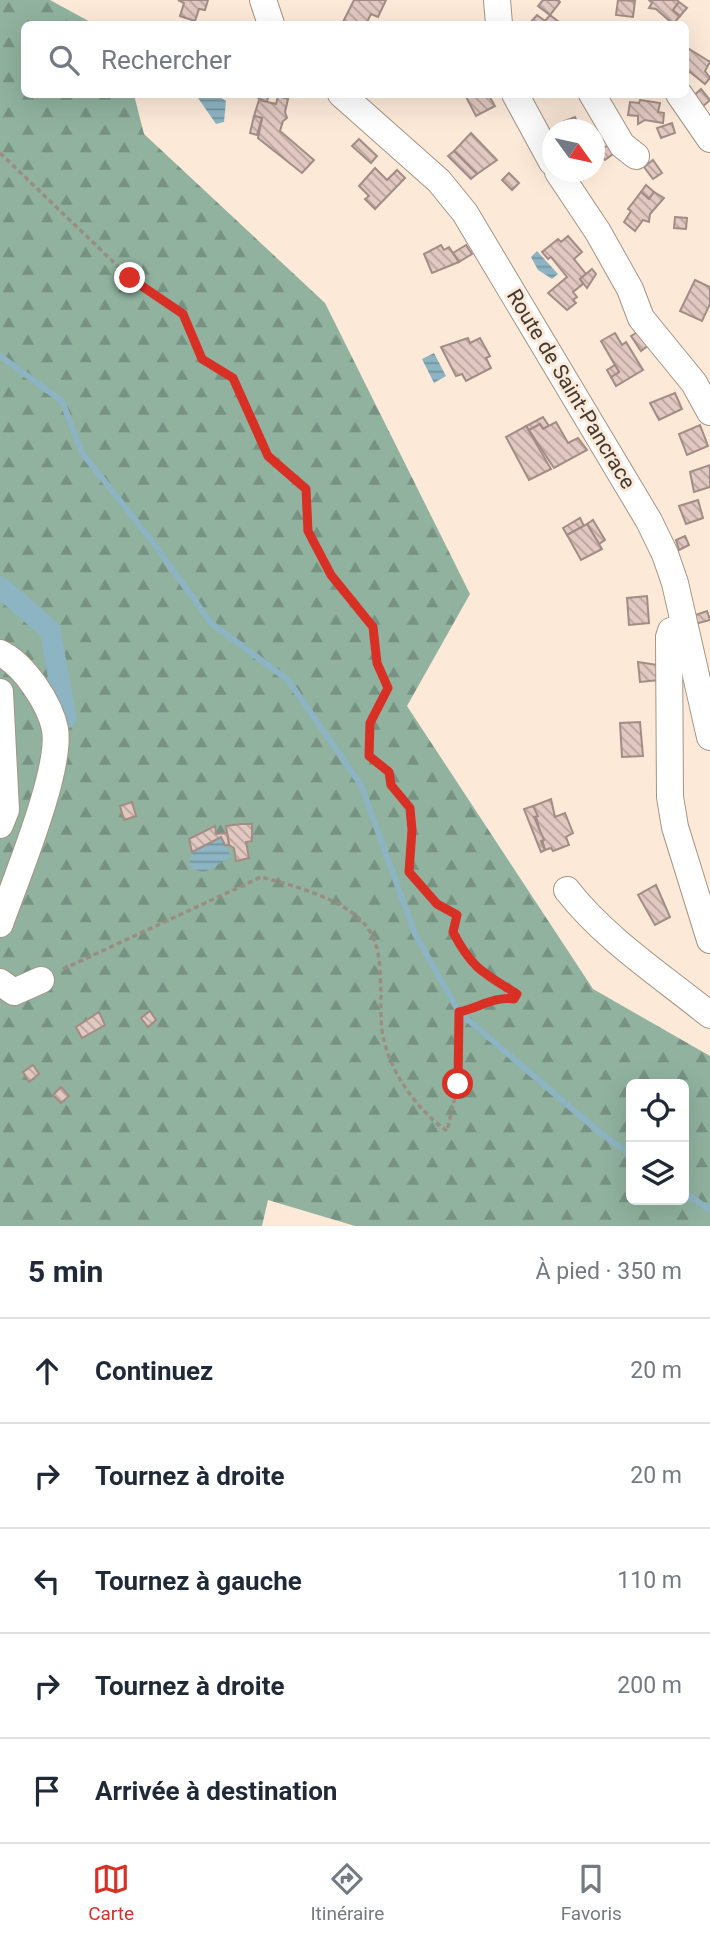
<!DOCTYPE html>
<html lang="fr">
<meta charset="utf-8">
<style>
:root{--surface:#fff;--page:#f6f6f7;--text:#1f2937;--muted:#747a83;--line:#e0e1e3;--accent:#d93025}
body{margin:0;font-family:Roboto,sans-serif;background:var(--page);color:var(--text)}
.controls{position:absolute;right:21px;bottom:21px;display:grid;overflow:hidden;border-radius:10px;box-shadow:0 7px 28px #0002}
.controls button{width:63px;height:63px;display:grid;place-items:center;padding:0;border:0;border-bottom:2px solid var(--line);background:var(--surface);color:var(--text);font:35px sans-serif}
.compass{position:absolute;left:542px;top:119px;width:63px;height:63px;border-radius:50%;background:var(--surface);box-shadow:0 7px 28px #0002;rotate:123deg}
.stop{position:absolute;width:21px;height:21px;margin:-16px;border:5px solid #d93025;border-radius:50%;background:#fff}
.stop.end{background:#d93025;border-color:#fff;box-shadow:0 2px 7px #0008}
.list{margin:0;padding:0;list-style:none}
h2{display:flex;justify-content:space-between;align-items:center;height:91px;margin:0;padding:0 28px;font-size:30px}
h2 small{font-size:23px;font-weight:400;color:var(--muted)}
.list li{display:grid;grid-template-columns:46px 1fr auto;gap:21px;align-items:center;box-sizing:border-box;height:105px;padding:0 28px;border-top:2px solid var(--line)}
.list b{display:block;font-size:26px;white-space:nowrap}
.list em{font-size:23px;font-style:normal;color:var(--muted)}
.icon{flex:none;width:38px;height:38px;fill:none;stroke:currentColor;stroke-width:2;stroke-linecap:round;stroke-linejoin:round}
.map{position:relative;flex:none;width:710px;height:1226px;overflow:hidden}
.search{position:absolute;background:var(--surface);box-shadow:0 7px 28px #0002;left:21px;right:21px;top:21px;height:77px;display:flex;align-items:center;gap:18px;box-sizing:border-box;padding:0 24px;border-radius:10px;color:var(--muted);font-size:26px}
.sheet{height:616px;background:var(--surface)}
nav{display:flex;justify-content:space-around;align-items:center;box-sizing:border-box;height:98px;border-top:2px solid var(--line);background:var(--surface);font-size:19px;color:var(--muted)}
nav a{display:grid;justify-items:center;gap:4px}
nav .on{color:var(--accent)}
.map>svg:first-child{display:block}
.forest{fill:url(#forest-firs);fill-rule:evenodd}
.water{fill:url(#water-rules)}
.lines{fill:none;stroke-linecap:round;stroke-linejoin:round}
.stream{stroke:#8db4c2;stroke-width:6}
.canal{stroke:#8db4c2;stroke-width:21}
.building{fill:url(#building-back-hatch);stroke:#a38c85;stroke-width:2}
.minor-casing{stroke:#a59484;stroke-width:28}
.path{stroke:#9a8e82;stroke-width:3.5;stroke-dasharray:5 3.5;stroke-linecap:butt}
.minor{stroke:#fff;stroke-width:26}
.route{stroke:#d93025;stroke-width:9}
.labels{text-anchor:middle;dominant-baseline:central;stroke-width:6;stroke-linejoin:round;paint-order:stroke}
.street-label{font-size:21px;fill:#413a33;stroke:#fce9d8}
</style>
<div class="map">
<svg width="710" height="1226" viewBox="0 0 710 1226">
<defs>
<pattern id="forest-firs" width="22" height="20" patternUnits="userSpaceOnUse" patternTransform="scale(1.75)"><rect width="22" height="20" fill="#90b29f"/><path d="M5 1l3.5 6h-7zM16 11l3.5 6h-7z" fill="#779282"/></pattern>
<pattern id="water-rules" width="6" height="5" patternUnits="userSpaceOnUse" patternTransform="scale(1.75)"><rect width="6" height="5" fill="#8db4c2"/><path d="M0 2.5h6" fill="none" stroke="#75939e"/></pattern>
<pattern id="building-back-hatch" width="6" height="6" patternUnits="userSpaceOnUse" patternTransform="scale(1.75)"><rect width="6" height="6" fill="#e1c8c0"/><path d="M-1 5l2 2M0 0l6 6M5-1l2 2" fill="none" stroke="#b8a39d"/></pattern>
</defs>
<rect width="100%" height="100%" fill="#fce9d8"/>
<!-- forest -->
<path class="forest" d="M0,0H50L94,24H24V94L134,95L144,134L325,303L470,594L407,706L593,989L710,1056V1226H355L268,1200L262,1226H0ZM631,1084H684V1200H631Z"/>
<!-- water -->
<g class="water">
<polygon points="196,95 217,95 226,101 224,122 216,124"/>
<polygon points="537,251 558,274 552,279 538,270 531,257"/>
<polygon points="434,353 446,376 434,383 422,359"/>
<polygon points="221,837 231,857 203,873 189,866 192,852"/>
</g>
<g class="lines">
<!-- stream -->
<g class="stream">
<polyline points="0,356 62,401 82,453 152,541 211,623 288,680 361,785 415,934 459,1012 598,1131 631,1155"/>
<polyline points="684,1192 710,1210"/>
</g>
<!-- canal -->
<polyline class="canal" points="0,587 50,630 66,718"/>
</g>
<!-- building -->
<g class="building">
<polygon points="208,0 205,10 199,9 195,21 180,16 184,3 178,0"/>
<polygon points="354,0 386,0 378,17 371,14 366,24 342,24"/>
<polygon points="543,0 558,0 560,2 550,15 538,6"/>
<polygon points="618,0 635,1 633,17 616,15"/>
<polygon points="649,0 677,0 679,2 673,10 680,16 673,24 656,9 649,8 652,3"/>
<polygon points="679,2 687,8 680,16 673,10"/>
<polygon points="537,15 545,21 550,15 558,21 555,24 529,24"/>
<polygon points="686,47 710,62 705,71 710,78 705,84 690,72 686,73"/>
<polygon points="701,89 710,100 700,109 690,99"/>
<polygon points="250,94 269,94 267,102"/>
<polygon points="488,94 495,106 476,116 465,95"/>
<polygon points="278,96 288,99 285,112 287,118 283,121 280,131 314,160 302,173 258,138 262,118 254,116 259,100 276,104"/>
<polygon points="640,100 660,103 658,112 664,113 663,123 645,120 638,124 638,116 628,115 630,102 639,103"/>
<polygon points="254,116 262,118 257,135 250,133"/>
<polygon points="575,117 579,127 586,126 587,130 564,130 562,122"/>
<polygon points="672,123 675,133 661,138 657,128"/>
<polygon points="471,133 497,160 477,174 454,151"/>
<polygon points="359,139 377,156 371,163 352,146"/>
<polygon points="611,143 617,151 605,160 598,152"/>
<polygon points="454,151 477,174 471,179 448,156"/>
<polygon points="653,160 662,173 653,179 644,167"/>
<polygon points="375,168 387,180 397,170 405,178 375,209 365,199 369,196 359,186"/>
<polygon points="509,173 519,183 512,190 502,180"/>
<polygon points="646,185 654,192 649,199 641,192"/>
<polygon points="641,192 649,199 654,192 664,198 650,214 649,222 643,220 635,231 624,222 631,211 628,209"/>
<polygon points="675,217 687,218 686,229 674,228"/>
<polygon points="568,236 582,252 574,259 586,274 580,279 583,284 573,292 577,297 573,300 576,303 567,310 548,293 567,277 551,257 548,259 542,252 558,239 561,242"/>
<polygon points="441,245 444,250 449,247 459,262 432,273 424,254"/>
<polygon points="466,245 472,254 459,262 453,253"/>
<polygon points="592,269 596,274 587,288 580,279"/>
<polygon points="695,280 710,287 710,304 702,321 680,311"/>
<polygon points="641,330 650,344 641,351 631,336"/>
<polygon points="615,333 622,345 626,342 643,370 616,386 611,377 619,372 601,341"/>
<polygon points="468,338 470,343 480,338 490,356 486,358 491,368 466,381 462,374 456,376 441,347"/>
<polygon points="615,365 619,372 611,377 607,370"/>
<polygon points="675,393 682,409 659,420 650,403"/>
<polygon points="543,417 549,426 543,429 540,424 529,430 526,426"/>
<polygon points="556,422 568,443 578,438 587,450 554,468 529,430 540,424 543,429"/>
<polygon points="700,425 708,446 687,455 679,434"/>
<polygon points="526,426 551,469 529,480 506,437"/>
<polygon points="710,465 710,487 694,492 690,472"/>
<polygon points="698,500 703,518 686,524 679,506"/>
<polygon points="580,518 584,526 567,535 563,528"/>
<polygon points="593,520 605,540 599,544 587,524"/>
<polygon points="587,524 602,549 581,560 567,535"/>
<polygon points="685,536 689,545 679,550 676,540"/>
<polygon points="647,596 649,623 629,625 627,598"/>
<polygon points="707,611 710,620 695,624 693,616"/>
<polygon points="638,662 658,665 659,680 640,682"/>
<polygon points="640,722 643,756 622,757 620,723"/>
<polygon points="551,799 555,817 565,813 573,833 566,837 569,845 553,851 551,848 545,850 533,806"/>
<polygon points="132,802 136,816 124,820 120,806"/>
<polygon points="533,806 538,816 534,817 544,840 541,841 545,850 541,852 524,809"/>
<polygon points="241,824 252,824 252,841 246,842 249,858 236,861 234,848 229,845 226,826"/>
<polygon points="215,826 216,834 227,833 229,845 225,845 221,837 192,852 189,839"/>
<polygon points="656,885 670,917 655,925 638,895"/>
<polygon points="150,1011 156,1020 148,1027 141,1018"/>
<polygon points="99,1012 105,1025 82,1038 76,1027"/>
<polygon points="33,1065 39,1074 29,1082 23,1072"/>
<polygon points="61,1087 69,1096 61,1103 53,1095"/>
</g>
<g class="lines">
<!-- minor casing -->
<g class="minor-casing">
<g id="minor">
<polyline points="263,0 271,24"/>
<polyline points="497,0 499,24"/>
<polyline points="341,94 439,181 465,213 649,521 665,554 675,583 710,737"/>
<polyline points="515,94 552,162"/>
<polyline points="592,94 622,145 636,156"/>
<polyline points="679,94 710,139"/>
<polyline points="558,172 598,232 630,289 641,318 694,383 710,412"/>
<polyline points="684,626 671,631 669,637 670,797 675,827 710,940"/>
<path d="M0,653C24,664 50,704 55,729C62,770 15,881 0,924"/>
<polyline points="0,692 6,810 0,825"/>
<path d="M567,890C605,939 662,976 710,1015"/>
<polyline points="0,982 14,992 41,980"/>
</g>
</g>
<!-- path -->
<path class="path" d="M0,153L130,278L183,314L202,359L233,378L268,456L306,489L308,531L331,575L373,627L377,663L388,688L370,723L369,756L389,772L391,785L410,808L409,872L437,904L457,915L453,932C472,969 484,973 517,994L514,999C495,996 478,1008 459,1012L458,1084L447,1131C417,1110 390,1072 383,1036C380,1022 381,1007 381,993C380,974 381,953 372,935C355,901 295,886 261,877L61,970"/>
<!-- minor -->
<use href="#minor" class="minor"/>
</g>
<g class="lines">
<!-- route -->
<path class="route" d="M130,278L183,314L202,359L233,378L268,456L306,489L308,531L331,575L373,627L377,663L388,688L370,723L369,756L389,772L391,785L410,808L412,830L409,872L437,904L457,915L453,932C472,969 484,973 517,994L514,999C495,996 478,1008 459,1012L458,1084"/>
</g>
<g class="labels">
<!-- street labels -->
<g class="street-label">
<text transform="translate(571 389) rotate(59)">Route de Saint-Pancrace</text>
</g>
</g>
</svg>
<div class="controls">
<button><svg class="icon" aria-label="locate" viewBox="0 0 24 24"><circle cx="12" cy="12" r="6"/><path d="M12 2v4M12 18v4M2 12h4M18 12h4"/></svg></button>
<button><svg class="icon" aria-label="layers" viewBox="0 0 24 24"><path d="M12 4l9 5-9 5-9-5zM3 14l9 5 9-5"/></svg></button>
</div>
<svg class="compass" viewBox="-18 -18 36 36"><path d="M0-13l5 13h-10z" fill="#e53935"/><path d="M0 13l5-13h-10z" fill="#747a83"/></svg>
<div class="stop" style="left:458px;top:1084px"></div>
<div class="stop end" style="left:130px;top:278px"></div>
<div class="search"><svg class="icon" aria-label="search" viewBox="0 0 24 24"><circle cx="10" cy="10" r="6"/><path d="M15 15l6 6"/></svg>Rechercher</div>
</div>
<section class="sheet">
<h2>5 min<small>À pied · 350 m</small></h2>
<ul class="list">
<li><svg class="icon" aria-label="ahead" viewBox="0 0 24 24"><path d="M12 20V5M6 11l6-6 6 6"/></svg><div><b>Continuez</b></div><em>20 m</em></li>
<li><svg class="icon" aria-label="right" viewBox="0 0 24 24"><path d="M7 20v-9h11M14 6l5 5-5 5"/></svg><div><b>Tournez à droite</b></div><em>20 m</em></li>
<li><svg class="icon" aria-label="left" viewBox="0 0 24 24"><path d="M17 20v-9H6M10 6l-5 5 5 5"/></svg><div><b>Tournez à gauche</b></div><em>110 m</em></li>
<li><svg class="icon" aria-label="right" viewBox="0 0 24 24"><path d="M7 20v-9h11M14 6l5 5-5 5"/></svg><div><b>Tournez à droite</b></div><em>200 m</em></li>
<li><svg class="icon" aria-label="arrive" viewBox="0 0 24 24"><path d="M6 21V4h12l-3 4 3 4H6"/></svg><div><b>Arrivée à destination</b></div></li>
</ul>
</section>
<nav>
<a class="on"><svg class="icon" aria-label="map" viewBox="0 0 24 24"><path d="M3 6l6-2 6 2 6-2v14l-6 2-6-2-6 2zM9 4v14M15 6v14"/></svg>Carte</a>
<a><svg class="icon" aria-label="directions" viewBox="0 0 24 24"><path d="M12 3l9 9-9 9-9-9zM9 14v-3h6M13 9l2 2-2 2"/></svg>Itinéraire</a>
<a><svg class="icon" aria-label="saved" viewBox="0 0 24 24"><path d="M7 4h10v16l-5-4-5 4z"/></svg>Favoris</a>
</nav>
